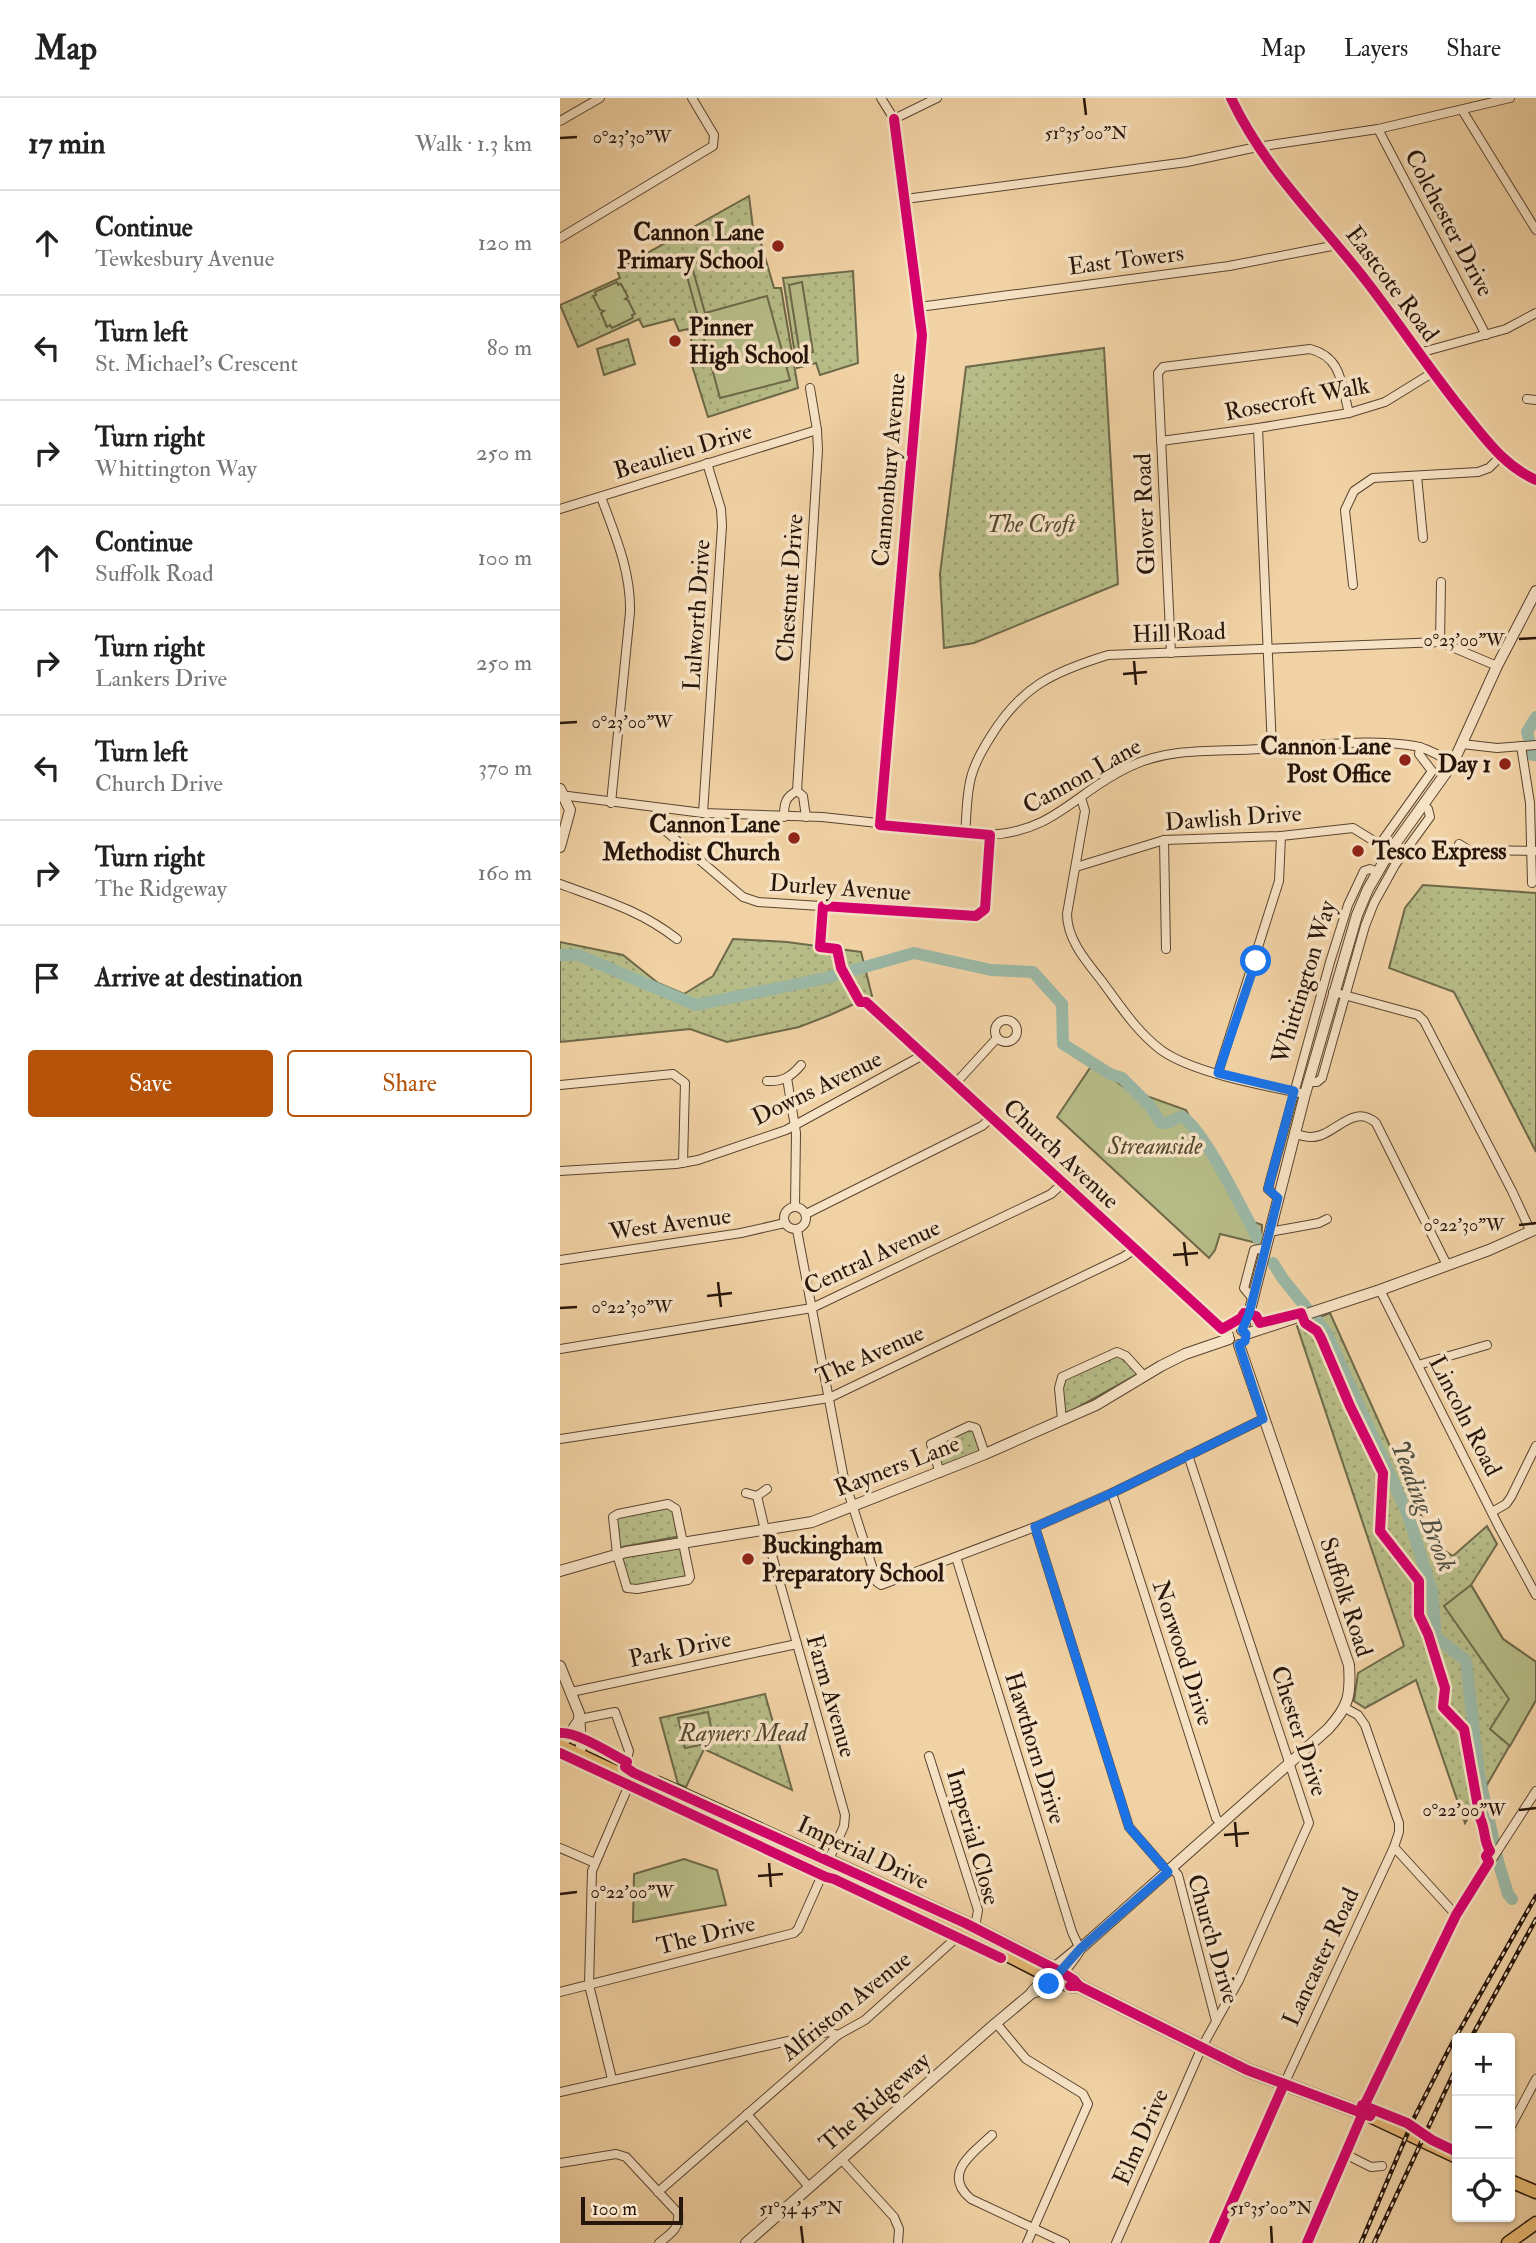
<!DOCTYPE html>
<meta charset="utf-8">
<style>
:root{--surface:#fff;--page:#f6f6f6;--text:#222;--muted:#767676;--line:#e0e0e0;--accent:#b45309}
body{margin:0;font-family:"IM FELL Double Pica",serif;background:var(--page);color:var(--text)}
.controls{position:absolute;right:21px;bottom:21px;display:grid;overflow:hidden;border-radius:7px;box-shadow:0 2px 5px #0004}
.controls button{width:63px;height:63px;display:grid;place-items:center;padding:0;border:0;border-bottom:2px solid var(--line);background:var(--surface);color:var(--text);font:35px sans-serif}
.scale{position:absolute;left:21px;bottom:18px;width:102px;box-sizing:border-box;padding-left:7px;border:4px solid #26150a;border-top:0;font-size:19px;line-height:24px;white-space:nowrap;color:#26150a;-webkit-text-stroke:5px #f6e2c4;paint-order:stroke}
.stop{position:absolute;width:21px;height:21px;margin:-16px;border:5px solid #1a73e8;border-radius:50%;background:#fff}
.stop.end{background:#1a73e8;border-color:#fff;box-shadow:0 2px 7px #0008}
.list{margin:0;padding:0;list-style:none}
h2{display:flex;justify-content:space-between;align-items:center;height:91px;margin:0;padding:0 28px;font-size:30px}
h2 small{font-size:23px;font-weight:400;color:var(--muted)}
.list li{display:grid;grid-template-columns:46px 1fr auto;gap:21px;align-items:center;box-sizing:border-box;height:105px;padding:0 28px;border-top:2px solid var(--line)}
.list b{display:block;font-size:26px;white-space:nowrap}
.list p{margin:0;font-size:23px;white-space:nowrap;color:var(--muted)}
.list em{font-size:23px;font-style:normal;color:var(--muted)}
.actions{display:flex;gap:14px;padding:21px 28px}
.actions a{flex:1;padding:16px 0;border:2px solid var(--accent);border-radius:7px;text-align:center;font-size:24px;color:var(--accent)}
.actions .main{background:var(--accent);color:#fff}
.icon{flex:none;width:38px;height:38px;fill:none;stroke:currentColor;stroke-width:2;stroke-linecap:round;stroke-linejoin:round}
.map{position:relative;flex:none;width:976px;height:2145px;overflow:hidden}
header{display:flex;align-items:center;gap:42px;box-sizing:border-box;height:98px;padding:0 35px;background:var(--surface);border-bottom:2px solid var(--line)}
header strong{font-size:33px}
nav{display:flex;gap:38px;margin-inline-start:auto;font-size:24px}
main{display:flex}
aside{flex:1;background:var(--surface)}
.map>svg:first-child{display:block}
.grass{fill:url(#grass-dots);stroke:#6e6949;stroke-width:2}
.garden{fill:#b7bd88;stroke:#6e6949;stroke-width:2}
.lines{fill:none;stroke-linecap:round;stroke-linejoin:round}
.river{stroke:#9bb8a6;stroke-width:12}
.minor-casing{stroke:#594430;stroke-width:10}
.tertiary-casing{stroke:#594430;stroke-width:12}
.primary-casing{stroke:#26150a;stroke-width:15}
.minor{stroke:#f6e2c4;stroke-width:8}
.tertiary{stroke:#f6e2c4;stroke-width:10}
.primary{stroke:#e8b972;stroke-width:12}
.rail-casing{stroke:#26150a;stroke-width:4.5}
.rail{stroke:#f6e2c4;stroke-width:2;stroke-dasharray:5;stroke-linecap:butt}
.cycleway-casing{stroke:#f6e2c4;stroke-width:15}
.cycleway{stroke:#d6006c;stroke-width:10}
.route{stroke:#1a73e8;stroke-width:9}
.ticks{fill:none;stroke:#26150a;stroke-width:2.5}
.poi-dot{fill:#8f2418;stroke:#f6e2c4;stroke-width:2.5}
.labels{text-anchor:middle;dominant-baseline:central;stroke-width:7;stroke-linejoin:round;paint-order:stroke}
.street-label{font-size:24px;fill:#26150a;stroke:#f6e2c4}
.poi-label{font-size:24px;font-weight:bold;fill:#26150a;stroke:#f6e2c4;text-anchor:end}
.park-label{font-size:24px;font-style:italic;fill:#524730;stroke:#f6e2c4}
.water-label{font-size:26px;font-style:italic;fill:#4f4e41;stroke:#f6e2c4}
.ticks-label{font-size:18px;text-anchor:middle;fill:#26150a;stroke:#f6e2c4;stroke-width:7;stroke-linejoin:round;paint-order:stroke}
</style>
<header>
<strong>Map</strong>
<nav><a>Map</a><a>Layers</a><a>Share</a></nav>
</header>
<main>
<aside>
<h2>17 min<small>Walk · 1.3 km</small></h2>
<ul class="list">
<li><svg class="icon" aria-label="ahead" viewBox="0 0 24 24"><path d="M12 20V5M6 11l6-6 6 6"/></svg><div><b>Continue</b><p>Tewkesbury Avenue</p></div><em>120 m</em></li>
<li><svg class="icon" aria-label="left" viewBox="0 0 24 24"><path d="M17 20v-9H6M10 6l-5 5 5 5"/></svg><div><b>Turn left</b><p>St. Michael's Crescent</p></div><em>80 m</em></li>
<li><svg class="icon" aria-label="right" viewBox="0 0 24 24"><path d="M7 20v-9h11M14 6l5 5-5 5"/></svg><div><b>Turn right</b><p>Whittington Way</p></div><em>250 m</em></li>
<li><svg class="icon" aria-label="ahead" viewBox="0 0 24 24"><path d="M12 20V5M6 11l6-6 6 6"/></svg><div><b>Continue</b><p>Suffolk Road</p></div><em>100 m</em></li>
<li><svg class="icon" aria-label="right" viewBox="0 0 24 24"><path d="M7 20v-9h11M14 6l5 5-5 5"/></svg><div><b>Turn right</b><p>Lankers Drive</p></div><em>250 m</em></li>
<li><svg class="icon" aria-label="left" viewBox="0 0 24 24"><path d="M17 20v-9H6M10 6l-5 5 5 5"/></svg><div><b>Turn left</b><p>Church Drive</p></div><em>370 m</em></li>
<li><svg class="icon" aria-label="right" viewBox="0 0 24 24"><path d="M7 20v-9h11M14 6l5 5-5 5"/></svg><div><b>Turn right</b><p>The Ridgeway</p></div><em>160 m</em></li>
<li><svg class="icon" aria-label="arrive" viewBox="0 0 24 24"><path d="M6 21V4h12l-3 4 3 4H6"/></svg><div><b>Arrive at destination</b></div></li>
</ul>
<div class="actions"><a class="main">Save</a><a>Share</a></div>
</aside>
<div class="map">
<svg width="976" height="2145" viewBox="0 0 976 2145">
<defs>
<pattern id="grass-dots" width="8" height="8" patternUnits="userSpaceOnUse" patternTransform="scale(1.75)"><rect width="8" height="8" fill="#b7bd88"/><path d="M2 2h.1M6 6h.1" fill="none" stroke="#9da274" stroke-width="1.8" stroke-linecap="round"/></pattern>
</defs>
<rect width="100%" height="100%" fill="#f1d2a4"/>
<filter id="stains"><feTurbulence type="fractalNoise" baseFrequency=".00286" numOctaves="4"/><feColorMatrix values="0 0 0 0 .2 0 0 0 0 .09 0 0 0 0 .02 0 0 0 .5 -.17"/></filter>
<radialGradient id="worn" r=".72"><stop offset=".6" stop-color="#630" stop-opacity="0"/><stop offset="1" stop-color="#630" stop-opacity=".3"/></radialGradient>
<!-- grass -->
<g class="grass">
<polygon points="189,98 194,138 200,142 214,190 221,190 238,290 148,319 130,261 136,258 128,231 119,233 114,221 83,229 79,221 18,249 0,207 60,180 57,172"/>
<polygon points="293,173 298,265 260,277 256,265 237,270 223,180"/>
<polygon points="68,241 75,266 44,277 37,251"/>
<polygon points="544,250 558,486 414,545 384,550 380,476 406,269"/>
<polygon points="863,787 976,795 976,1054 894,894 829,870 845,810"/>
<polygon points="173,841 227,844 301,854 312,898 270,917 239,929 167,944 130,931 0,944 0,844 63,857 98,885 124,896 153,878"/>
<polygon points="770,1215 874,1446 893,1458 927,1428 937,1446 911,1487 943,1541 976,1564 976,1602 905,1725 856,1582 805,1610 794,1603 798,1575 844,1548 737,1228"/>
<polygon points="558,1257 580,1275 504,1317 501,1282"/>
<polygon points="412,1330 421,1353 382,1369 372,1346"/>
<polygon points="114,1408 121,1438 57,1450 53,1426 58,1416"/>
<polygon points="123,1447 130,1479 71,1492 58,1459"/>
<polygon points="205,1596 232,1692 144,1651 126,1689 118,1686 100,1620"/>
</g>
<!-- garden -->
<g class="garden">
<polygon points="131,165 145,215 207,198 230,282 160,300 124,167"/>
<polygon points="57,184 58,187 61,186 68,199 65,201 68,202 75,216 72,217 73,220 52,230 50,227 47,229 41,215 44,213 40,212 33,198 36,197 35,194"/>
<polygon points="242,184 253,254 240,257 229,187"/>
<polygon points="532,967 567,991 626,1012 683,1120 702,1127 701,1146 660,1136 655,1152 649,1160 497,1019"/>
<polygon points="911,1487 943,1541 976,1564 976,1602 950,1648 930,1631 949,1601 884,1508"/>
<polygon points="148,1614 154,1644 125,1650 118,1620"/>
<polygon points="124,1761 157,1772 166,1807 73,1824 74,1776"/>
</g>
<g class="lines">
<!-- river -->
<g class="river">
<polyline points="976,619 967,634 973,657 976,657"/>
<path d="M0,857H18L136,907L266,880L354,855L431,872L473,874L502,906L503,946L550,976L562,980L589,1007L601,1025H608L621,1018C644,1030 683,1114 698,1141"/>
<polyline points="713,1165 723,1181 766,1234 848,1417 872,1494 876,1539 906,1563 919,1677 938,1763 948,1796 952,1801"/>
</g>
<!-- minor casing -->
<g class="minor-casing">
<g id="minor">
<polyline points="902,12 976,132"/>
<polyline points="334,21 377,0"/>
<polyline points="0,23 40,0"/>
<polyline points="818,31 926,237"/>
<polyline points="345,101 627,64 697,49 818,31 950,0"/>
<polyline points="0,140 153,48 154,37 132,0"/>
<polyline points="359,209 669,168 777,147"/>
<polyline points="859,255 946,231 976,215"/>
<polyline points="967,301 976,302"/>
<polyline points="698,330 712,650"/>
<polyline points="601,343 698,330 789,315 825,304 872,275"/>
<polyline points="857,378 863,440"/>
<path d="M41,399C55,437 71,473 70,514L51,705"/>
<polyline points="0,411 257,332"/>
<polyline points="793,487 785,412 794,393 813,380 918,374 929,370 941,358"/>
<polyline points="880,544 881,484"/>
<path d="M611,555L598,275L603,269L750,251C782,259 781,286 789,315"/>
<polyline points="902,646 937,650 976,647"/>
<polyline points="961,648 970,705 972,785"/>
<path d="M0,697L143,715L262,719L430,737C496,733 516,693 571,668C611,649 657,654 701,651C750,648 807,640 855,648C868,650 881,659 893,665"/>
<path d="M521,700L525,713L507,816C507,841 526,863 541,882C559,906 576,933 601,952C633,975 705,988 745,996"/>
<polyline points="97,711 97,721 101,729 183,799 198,804 416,818 425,811 430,737"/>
<polyline points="143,715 162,428 161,411 147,365"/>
<path d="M224,719C224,706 225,699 237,693"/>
<polyline points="246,719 243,698 237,693 258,352 257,332 250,290"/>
<polyline points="320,727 362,237 337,34 334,21 321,0"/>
<path d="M405,736C407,716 406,695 412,676C416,663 424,649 431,638C462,588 493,574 548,557L880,544L937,568"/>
<polyline points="604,742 606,851"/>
<polyline points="820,746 870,676 872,673 859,656 860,649"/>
<polyline points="899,746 909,752 976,753"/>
<polyline points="516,769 604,742 721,738 793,730 830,753"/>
<path d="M0,786C43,802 80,812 117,841"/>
<polyline points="773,894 858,917 864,923 952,1093 971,1134"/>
<polyline points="306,904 653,1225 669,1237"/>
<circle cx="446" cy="933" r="11"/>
<polyline points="658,975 719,783 721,738"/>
<polyline points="227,980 236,1035 235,1109"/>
<path d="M207,983C222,984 231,979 241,967"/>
<polyline points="749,984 757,984 762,980 805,828 814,805 835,767 870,719 868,711 864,707"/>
<polyline points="395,986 437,940"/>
<polyline points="0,987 113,976 125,985 123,1065"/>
<path d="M735,1036C740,1037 746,1039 751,1039C775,1039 792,1004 816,1025L887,1167"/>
<polyline points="0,1073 116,1066 138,1062 226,1032 363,957"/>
<polyline points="718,1100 708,1091 710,1083 770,864 788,807 804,773 810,771 817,774"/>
<circle cx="235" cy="1120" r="11"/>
<polyline points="246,1116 422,1028 431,1020"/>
<polyline points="237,1132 284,1381 317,1484 321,1487 475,1429 552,1395 703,1321"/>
<polyline points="709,1134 759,1125 767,1121"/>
<polyline points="0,1162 181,1135 225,1125"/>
<polyline points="820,1192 939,1429 976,1497"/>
<polyline points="693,1201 684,1190 694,1152 705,1150"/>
<polyline points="0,1251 252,1210 491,1096 502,1086"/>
<polyline points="858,1267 927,1247"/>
<polyline points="502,1322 499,1290 502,1279 557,1254 566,1258 584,1278"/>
<polyline points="0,1341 269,1300 563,1159 574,1152"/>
<polyline points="380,1375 371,1346 409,1328 416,1330 425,1356"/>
<polyline points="186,1395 197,1398"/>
<polyline points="552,1395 656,1720 661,1726"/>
<polygon points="108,1406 116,1411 130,1479 128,1482 77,1491 67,1490 57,1456 53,1419 58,1416"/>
<polyline points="932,1414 946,1406 951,1399 976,1348"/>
<polyline points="475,1429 569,1729 608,1774"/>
<polyline points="396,1459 512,1834 520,1851"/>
<polyline points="11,1594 237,1546"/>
<polyline points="785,1610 798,1617 805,1627 839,1725 839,1734 834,1749 896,1817"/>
<polyline points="20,1621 55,1614 69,1653 65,1669"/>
<polyline points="369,1658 418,1812 415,1830"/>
<polyline points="0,1750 35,1765"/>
<polyline points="613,1771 618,1777 656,1923"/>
<polyline points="0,1894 234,1835 238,1831 284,1728 285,1717 205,1432 197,1398 207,1391"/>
<polyline points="436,1925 466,1961 523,1996 528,2006 467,2145"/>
<polyline points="52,1981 29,1887 32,1773 74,1675"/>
<polyline points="0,1994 268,1934 278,1937"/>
<polyline points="187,2016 249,2089"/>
<polyline points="950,2030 976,1981"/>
<path d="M432,2037C413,2055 381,2076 411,2101L505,2145"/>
<polyline points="785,2056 811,2069 822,2068"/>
<polyline points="282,2062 334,2119 339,2131 338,2145"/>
<path d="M0,2065L56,2056L66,2059L118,2115C120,2131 110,2136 99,2145"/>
<polyline points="98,2094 278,1937 305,1922 395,1841 402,1830"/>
<polyline points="556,2145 642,1949 679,1882 749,1725 628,1357"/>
<polyline points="654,2145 720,1995 834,1749"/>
<polyline points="747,2145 806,2009 805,2006 896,1817 976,1693"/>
</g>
</g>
<!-- tertiary casing -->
<g class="tertiary-casing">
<g id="tertiary">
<path d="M671,0C705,72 759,122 807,184C841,228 871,274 906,317C927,343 945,368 976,382"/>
<polyline points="0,691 10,712 0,749"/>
<polyline points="682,1232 689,1216 745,996 797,817 808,791 830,753 893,665 937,568 976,493"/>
<polyline points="686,1236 820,1192 929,1152 976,1131"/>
<polyline points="0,1473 66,1454 252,1424 425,1356 536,1307 601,1268 625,1256 669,1241"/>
<polyline points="0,1568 19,1615 21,1650"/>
<polyline points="0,1646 7,1640 19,1622"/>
<polyline points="472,1894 494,1870 516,1852"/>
<path d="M186,2145L436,1925L472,1895C491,1891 510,1867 520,1851L768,1631C789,1608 791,1597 789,1567L679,1247"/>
</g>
</g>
<!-- primary casing -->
<g class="primary-casing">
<g id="primary">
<polyline points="0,1648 400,1833 494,1881 511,1888 519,1888 687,1972 810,2018 897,2059"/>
<polyline points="98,1685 405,1825 501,1874 514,1882 519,1888"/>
<polyline points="950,2083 976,2094"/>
<polyline points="948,2145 976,2125"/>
</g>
</g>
<!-- minor -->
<use href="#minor" class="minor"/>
<!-- tertiary -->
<use href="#tertiary" class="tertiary"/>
<!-- primary -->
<use href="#primary" class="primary"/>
<!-- rail casing -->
<g class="rail-casing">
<g id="rail">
<polyline points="911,1940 976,1821"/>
<polyline points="801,2145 854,2020 889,1951 976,1798"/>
<polyline points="814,2145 897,1968"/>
</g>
</g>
<!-- rail -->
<use href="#rail" class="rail"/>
<!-- cycleway casing -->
<g class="cycleway-casing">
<g id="cycleway">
<path d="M671,0C705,72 759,122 807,184C841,228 871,274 906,317C927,343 945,368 976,382"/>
<path d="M334,21L362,237L320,727L430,737L425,811L416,818L263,808L260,849L277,851L281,870L300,904H306L662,1231L681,1220L684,1215L696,1218L700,1225L741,1215L745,1225L757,1233L761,1240L790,1308L823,1375L820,1433L859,1483V1517L868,1536L885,1590L883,1609L904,1631L920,1720C926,1732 923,1742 930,1753L926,1758L929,1764L896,1817L805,2006L806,2009"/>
<path d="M0,1635C16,1633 51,1656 67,1664L65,1669L74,1675L405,1825L501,1874L514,1882L519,1888"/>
<polyline points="0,1655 266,1779 274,1781 441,1860"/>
<polyline points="510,1888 519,1888 687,1972 810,2018 812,2014"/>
<polyline points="802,2007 847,2025 872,2042 897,2054"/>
<polyline points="654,2145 724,1986"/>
<polyline points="747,2145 803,2015"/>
</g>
</g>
<!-- cycleway -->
<use href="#cycleway" class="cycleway"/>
</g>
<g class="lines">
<!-- route -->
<polyline class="route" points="489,1886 520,1851 608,1774 569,1729 475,1429 552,1395 703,1321 679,1247 685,1243 686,1236 682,1232 689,1216 718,1100 708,1091 734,993 658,975 696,863"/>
</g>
<!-- ticks -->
<path class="ticks" d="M524,0L526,17M0,40L17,39M959,541L976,540M574,563L576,587M563,576L587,574M0,625L17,624M959,1127L976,1125M624,1144L627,1168M613,1157L638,1155M158,1184L161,1209M147,1198L172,1195M0,1210L17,1209M959,1712L976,1710M675,1724L677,1749M664,1737L689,1735M209,1765L211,1789M198,1778L223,1776M0,1796L17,1794M241,2128L243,2145M711,2128L712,2145"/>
<!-- markers -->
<g class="poi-dot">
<circle cx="218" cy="148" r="7"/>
<circle cx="115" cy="243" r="7"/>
<circle cx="845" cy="662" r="7"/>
<circle cx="945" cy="666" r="7"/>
<circle cx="234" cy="740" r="7"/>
<circle cx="798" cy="753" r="7"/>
<circle cx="188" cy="1461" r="7"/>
</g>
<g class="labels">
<!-- street labels -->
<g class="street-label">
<text transform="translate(889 125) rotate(62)">Colchester Drive</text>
<text transform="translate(566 162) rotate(-7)">East Towers</text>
<text transform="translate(832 186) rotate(53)">Eastcote Road</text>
<text transform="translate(737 301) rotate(-11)">Rosecroft Walk</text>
<text transform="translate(123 353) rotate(-17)">Beaulieu Drive</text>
<text transform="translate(329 372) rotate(-85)">Cannonbury Avenue</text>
<text transform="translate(585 416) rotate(-92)">Glover Road</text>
<text transform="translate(230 490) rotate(-86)">Chestnut Drive</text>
<text transform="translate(137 517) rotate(-86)">Lulworth Drive</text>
<text transform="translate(619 535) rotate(-2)">Hill Road</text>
<text transform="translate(522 678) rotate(-29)">Cannon Lane</text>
<text transform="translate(673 720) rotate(-4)">Dawlish Drive</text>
<text transform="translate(280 790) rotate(4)">Durley Avenue</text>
<text transform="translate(744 884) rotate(-73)">Whittington Way</text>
<text transform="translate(257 990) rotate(-26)">Downs Avenue</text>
<text transform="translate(501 1056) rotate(43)">Church Avenue</text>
<text transform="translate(110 1126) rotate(-8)">West Avenue</text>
<text transform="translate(312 1159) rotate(-25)">Central Avenue</text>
<text transform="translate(310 1257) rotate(-24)">The Avenue</text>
<text transform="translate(905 1318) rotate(63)">Lincoln Road</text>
<text transform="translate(337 1368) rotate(-21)">Rayners Lane</text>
<text transform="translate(786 1499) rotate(72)">Suffolk Road</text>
<text transform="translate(120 1551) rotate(-12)">Park Drive</text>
<text transform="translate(623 1555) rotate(72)">Norwood Drive</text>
<text transform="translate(271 1598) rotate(74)">Farm Avenue</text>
<text transform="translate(739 1633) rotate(72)">Chester Drive</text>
<text transform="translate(475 1650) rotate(73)">Hawthorn Drive</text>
<text transform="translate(413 1739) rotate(74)">Imperial Close</text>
<text transform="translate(303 1755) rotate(25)">Imperial Drive</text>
<text transform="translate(146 1837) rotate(-14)">The Drive</text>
<text transform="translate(653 1841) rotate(74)">Church Drive</text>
<text transform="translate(761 1859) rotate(-65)">Lancaster Road</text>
<text transform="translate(286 1908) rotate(-39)">Alfriston Avenue</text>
<text transform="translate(315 2004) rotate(-41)">The Ridgeway</text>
<text transform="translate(581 2039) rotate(-66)">Elm Drive</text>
</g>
<!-- poi labels -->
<g class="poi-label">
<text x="204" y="134">Cannon Lane<tspan x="204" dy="28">Primary School</tspan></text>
<text x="129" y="229" text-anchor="start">Pinner<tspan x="129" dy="28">High School</tspan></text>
<text x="831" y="648">Cannon Lane<tspan x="831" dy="28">Post Office</tspan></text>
<text x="931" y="666">Day 1</text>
<text x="220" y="726">Cannon Lane<tspan x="220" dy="28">Methodist Church</tspan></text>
<text x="812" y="753" text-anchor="start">Tesco Express</text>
<text x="202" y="1447" text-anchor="start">Buckingham<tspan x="202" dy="28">Preparatory School</tspan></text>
</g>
<!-- park labels -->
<g class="park-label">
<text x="471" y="426">The Croft</text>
<text x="595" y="1048">Streamside</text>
<text x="183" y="1635">Rayners Mead</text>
</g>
<!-- water labels -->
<g class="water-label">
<text transform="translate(863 1408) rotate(69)">Yeading Brook</text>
</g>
</g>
<g class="ticks-label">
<text x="526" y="41">51°35'00"N</text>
<text x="72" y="45">0°23'30"W</text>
<text x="904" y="548">0°23'00"W</text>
<text x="72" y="630">0°23'00"W</text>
<text x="904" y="1133">0°22'30"W</text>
<text x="72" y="1215">0°22'30"W</text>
<text x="904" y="1718">0°22'00"W</text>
<text x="72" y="1800">0°22'00"W</text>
<text x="241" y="2116">51°34'45"N</text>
<text x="711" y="2116">51°35'00"N</text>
</g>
<rect width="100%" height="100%" filter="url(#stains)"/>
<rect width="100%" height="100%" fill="url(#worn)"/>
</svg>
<div class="controls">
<button>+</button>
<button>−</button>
<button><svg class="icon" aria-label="locate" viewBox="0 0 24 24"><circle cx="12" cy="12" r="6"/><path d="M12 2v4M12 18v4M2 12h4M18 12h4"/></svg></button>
</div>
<div class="scale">100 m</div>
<div class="stop" style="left:696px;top:863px"></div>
<div class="stop end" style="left:489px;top:1886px"></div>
</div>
</main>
